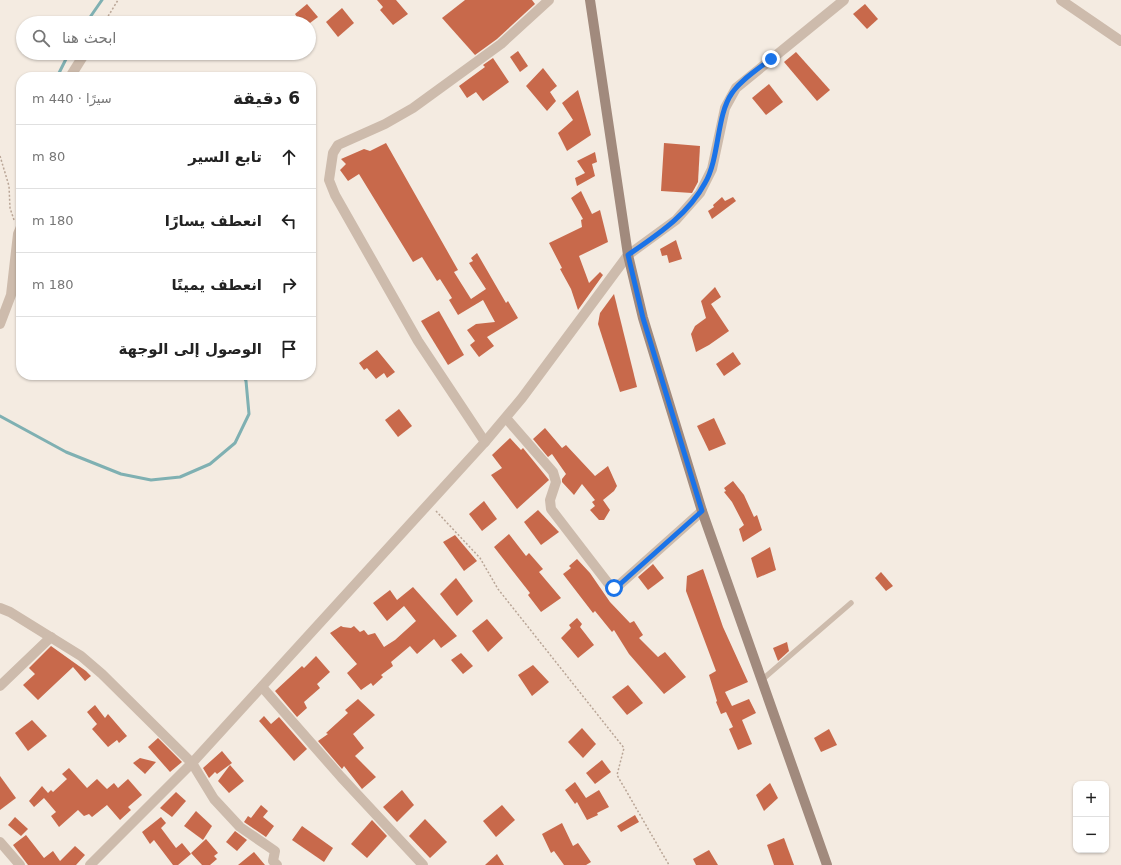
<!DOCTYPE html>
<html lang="ar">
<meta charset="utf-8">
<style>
:root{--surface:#fff;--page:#f6f6f6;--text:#222;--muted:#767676;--line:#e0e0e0}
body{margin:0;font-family:"DejaVu Sans","Noto Sans Arabic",sans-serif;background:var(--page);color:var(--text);direction:rtl}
.controls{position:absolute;right:12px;bottom:12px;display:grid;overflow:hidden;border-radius:8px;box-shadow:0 1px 3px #0004}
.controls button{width:36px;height:36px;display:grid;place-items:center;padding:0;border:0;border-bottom:1px solid var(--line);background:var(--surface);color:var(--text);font:20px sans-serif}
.stop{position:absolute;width:12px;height:12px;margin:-9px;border:3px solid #1a73e8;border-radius:50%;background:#fff}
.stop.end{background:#1a73e8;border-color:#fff;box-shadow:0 1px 4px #0008}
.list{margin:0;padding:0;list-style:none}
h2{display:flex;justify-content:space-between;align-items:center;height:52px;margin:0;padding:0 16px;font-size:17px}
h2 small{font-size:13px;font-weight:400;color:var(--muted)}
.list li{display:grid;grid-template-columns:26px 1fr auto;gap:12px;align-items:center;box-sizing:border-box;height:64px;padding:0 16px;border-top:1px solid var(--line)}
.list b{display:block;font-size:15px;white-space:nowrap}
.list em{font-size:13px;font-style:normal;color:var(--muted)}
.icon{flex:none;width:22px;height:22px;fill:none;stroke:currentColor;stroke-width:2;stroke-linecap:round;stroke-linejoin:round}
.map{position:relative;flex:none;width:1121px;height:865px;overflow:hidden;direction:ltr}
.search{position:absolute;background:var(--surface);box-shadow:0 1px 3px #0004;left:16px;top:16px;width:300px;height:44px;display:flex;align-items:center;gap:10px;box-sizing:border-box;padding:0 14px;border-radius:22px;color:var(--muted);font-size:15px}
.panel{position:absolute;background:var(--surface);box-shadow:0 1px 3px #0004;left:16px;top:72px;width:300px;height:308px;border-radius:16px;direction:rtl}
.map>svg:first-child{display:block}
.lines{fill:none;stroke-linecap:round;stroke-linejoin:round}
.stream{stroke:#7fb0b2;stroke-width:3}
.building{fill:#c8694b}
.path{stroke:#b9a596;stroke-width:1.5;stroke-dasharray:2 2;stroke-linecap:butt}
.service{stroke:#cdbbac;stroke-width:5.5}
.minor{stroke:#cdbbac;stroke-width:10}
.tertiary{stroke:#cdbbac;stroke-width:10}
.secondary{stroke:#a18a7d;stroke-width:10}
.route{stroke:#1a73e8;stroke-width:5}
</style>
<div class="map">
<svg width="1121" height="865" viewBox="0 0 1121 865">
<rect width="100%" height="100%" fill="#f4ebe1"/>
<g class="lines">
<!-- stream -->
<g class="stream">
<polyline points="86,23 102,0"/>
<polyline points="57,77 69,53"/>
<polyline points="0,416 66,452 121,474 151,480 180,477 210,464 235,443 249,414 246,381 243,375"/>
</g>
</g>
<!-- building -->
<g class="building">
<polygon points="377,0 396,0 408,14 393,25 380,10 383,7"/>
<polygon points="465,0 532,0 535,4 497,39 475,55 442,18"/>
<polygon points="307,4 318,17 310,23 301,23 295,14"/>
<polygon points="865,4 878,19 867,29 853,14"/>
<polygon points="342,8 354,23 338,37 326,22"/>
<polygon points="518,51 528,66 520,72 510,57"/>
<polygon points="796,52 830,90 817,101 784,62"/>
<polygon points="493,58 509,82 483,101 476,92 467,98 459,86 485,67 483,65"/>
<polygon points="543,68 557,86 550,92 556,101 547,111 526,86"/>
<polygon points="769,84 783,102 766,115 752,98"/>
<polygon points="578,90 591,135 567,151 558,133 573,120 562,103"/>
<polygon points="386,143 458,270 454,272 471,299 486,289 469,263 473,261 471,258 477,253 506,303 508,301 518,318 487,337 494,346 479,357 470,345 475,341 467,330 476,324 495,322 483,300 458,315 449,300 452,298 440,279 437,281 422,257 413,262 359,174 348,181 340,170 346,164 341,159 364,149 370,151"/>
<polygon points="664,143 700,146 698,182 692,193 661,191"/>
<polygon points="595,152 597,162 592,164 595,176 577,186 575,178 585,173 577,161"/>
<polygon points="581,191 592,214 600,210 608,242 579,256 589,283 600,272 603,275 578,310 571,289 560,269 562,268 549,243 582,227 581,220 583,219 571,198"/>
<polygon points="722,197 725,201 733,197 736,201 712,219 708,211 714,207 713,205"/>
<polygon points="676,240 682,259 669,263 667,255 662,256 660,249"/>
<polygon points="715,287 721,297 711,304 729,331 709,345 696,352 691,334 695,326 706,318 701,301"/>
<polygon points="614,294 637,387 620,392 598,324 600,313"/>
<polygon points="439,311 464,355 448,365 421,321"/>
<polygon points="377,350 395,372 387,378 384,373 376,379 367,368 364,370 359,363"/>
<polygon points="733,352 741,364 724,376 716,364"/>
<polygon points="399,409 412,426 398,437 385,420"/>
<polygon points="714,418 726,444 709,451 697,426"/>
<polygon points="545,428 562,448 566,445 595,476 608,466 617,486 614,491 603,500 610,510 604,520 599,520 590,510 595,506 592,502 595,500 582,484 574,495 562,482 562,479 566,474 552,454 548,457 533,439"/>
<polygon points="510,438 521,450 523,448 549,480 517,509 491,475 502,468 492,455"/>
<polygon points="733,481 744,495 754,517 757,515 762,530 743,542 739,529 744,525 732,502 724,492 726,491 724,488"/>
<polygon points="484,501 497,519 482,531 469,514"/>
<polygon points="538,510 559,532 541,545 524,522"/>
<polygon points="509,534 526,556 529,553 543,569 539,572 561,598 541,612 528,595 530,593 494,547"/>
<polygon points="455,535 477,561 464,571 443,542"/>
<polygon points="770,547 776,570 757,578 751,558"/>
<polygon points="577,559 590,573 610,602 630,623 634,621 643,635 639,638 658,657 665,652 686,677 664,694 629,654 614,630 612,632 595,611 593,613 563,574 571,568 569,566"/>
<polygon points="653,564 664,578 648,590 638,577"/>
<polygon points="703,569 723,627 748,682 725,692 732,706 749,699 756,713 742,720 752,744 738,750 729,729 733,727 726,712 721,714 716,702 717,701 709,675 716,671 686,591 687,576"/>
<polygon points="881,572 893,586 886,591 875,578"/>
<polygon points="456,578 473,601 457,616 440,594"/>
<polygon points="413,587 457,636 441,648 434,639 417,654 410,646 391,662 393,666 381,675 383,677 373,686 371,683 361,690 347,673 357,664 330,633 341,626 343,627 351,628 354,626 360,632 364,630 368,635 375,633 384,647 395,640 416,621 404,606 387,621 373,603 390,590 397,600"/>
<polygon points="577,618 582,624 580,627 594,645 578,658 561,638 571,628 569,625"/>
<polygon points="487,619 503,638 488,652 472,631"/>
<polygon points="787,642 789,651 778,661 773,648"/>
<polygon points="51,646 86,671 91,676 85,681 73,667 38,700 23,685 35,674 29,668"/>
<polygon points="461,653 473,666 463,674 451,660"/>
<polygon points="316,656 330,672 317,684 320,688 304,702 307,708 297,717 275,691 302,666 304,668"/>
<polygon points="533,665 549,682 532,696 518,675"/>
<polygon points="628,685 643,703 627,715 612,697"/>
<polygon points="358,699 375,715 353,734 364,748 355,756 376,777 362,789 344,766 342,769 318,741 328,734 326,733 348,713 345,710"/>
<polygon points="95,705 105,718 108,714 127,736 119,743 117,740 108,747 92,729 97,724 87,712"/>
<polygon points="264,716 271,724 279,717 307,749 294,761 259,721"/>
<polygon points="32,720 47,736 28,751 15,733"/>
<polygon points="582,728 596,744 583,758 568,742"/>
<polygon points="829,729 837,745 821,752 814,738"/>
<polygon points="158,738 182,762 170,772 148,747"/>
<polygon points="222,751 232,763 217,774 215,772 209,778 203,768"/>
<polygon points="140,758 156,762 145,774 133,763"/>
<polygon points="602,760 611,772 595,784 586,773"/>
<polygon points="230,765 244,781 229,793 218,781"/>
<polygon points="69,768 87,788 97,779 107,789 114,783 118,788 128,779 142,795 128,807 131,810 120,820 107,805 92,817 89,814 84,816 78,810 59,827 51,816 56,812 44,798 34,807 29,801 42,786 48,793 51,790 53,792 67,779 62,774"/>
<polygon points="0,776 16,798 0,810"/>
<polygon points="575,782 586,798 599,790 609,807 597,813 598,815 587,820 577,802 575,804 565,790"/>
<polygon points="770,783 778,798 764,811 756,795"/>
<polygon points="402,790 414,805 397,822 383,807"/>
<polygon points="176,792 186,801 172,817 160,808"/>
<polygon points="261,805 268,811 263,817 274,826 266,837 244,822 248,816 251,818"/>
<polygon points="502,805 515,820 496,837 483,821"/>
<polygon points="196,811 212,826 203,840 184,826"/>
<polygon points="635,815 639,822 621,832 617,826"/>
<polygon points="15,817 28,829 21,836 8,825"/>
<polygon points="161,817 166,823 161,828 176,848 182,843 191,854 178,865 173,865 154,840 150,844 142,832"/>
<polygon points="425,819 447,842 430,858 409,836"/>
<polygon points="372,820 387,836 367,858 351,844"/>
<polygon points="562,823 573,846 578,843 591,862 586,865 564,865 554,851 551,853 542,834"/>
<polygon points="302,826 333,848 324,862 292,840"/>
<polygon points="235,831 247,840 237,851 226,842"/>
<polygon points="26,835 44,858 53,851 60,861 75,846 85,855 76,865 28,865 13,845"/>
<polygon points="784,838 794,865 774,865 767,845"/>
<polygon points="206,839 218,853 214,856 217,859 210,865 202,865 191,853"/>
<polygon points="709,850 718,865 696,865 693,859"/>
<polygon points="254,852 265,865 238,865 249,856"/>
<polygon points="497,854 504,865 485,865"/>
</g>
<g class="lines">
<!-- path -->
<g class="path">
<polyline points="104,23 118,0"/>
<polyline points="0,156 9,186 10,208 14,220"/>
<polyline points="436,511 480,558 498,589 624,748 617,775 669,865"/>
</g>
<!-- service -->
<polyline class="service" points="763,679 851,603"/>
<!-- minor -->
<g class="minor">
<polyline points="1061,0 1121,41"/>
<polyline points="70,77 85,53"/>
<polyline points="0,324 11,295 18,234 21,227"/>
<polyline points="506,418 553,472 556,482 550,500 551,509 611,587 618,586 702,511"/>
<polyline points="485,442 418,341 335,195 329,180 333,153 338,145 385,124 413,108 501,44 549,0"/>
<polyline points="0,608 10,612 81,656 102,674 192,763 214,799 240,827 275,851 273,861 277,865"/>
<polyline points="0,686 51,637"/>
<polyline points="262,687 341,777 423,865"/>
<polyline points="0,842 20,865"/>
</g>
<!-- tertiary -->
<polyline class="tertiary" points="90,865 192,763 485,442 522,398 628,255 676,220 700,193 712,169 725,108 736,88 844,0"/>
<!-- secondary -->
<polyline class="secondary" points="590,0 628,255 643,318 702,511 827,865"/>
</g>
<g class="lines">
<!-- route -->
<path class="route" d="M614,588L618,586L702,511L643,318L628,255C657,235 688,215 705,183C720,157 716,116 732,93C742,79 758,69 771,59"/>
</g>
</svg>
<div class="controls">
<button>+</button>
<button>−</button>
</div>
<div class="stop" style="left:614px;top:588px"></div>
<div class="stop end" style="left:771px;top:59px"></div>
<div class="search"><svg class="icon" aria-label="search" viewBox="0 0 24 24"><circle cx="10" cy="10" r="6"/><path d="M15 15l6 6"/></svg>ابحث هنا</div>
<section class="panel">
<h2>6 دقيقة<small>سيرًا · 440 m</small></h2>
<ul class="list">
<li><svg class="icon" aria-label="ahead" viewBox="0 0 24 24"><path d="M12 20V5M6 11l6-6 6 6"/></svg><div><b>تابع السير</b></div><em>80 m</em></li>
<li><svg class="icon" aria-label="left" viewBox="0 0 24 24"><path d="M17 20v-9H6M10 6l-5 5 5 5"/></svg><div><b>انعطف يسارًا</b></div><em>180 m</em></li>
<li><svg class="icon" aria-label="right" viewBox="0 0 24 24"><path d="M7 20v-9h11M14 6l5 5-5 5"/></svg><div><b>انعطف يمينًا</b></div><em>180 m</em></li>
<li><svg class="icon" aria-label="arrive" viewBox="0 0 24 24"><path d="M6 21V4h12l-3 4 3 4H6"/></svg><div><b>الوصول إلى الوجهة</b></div></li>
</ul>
</section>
</div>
